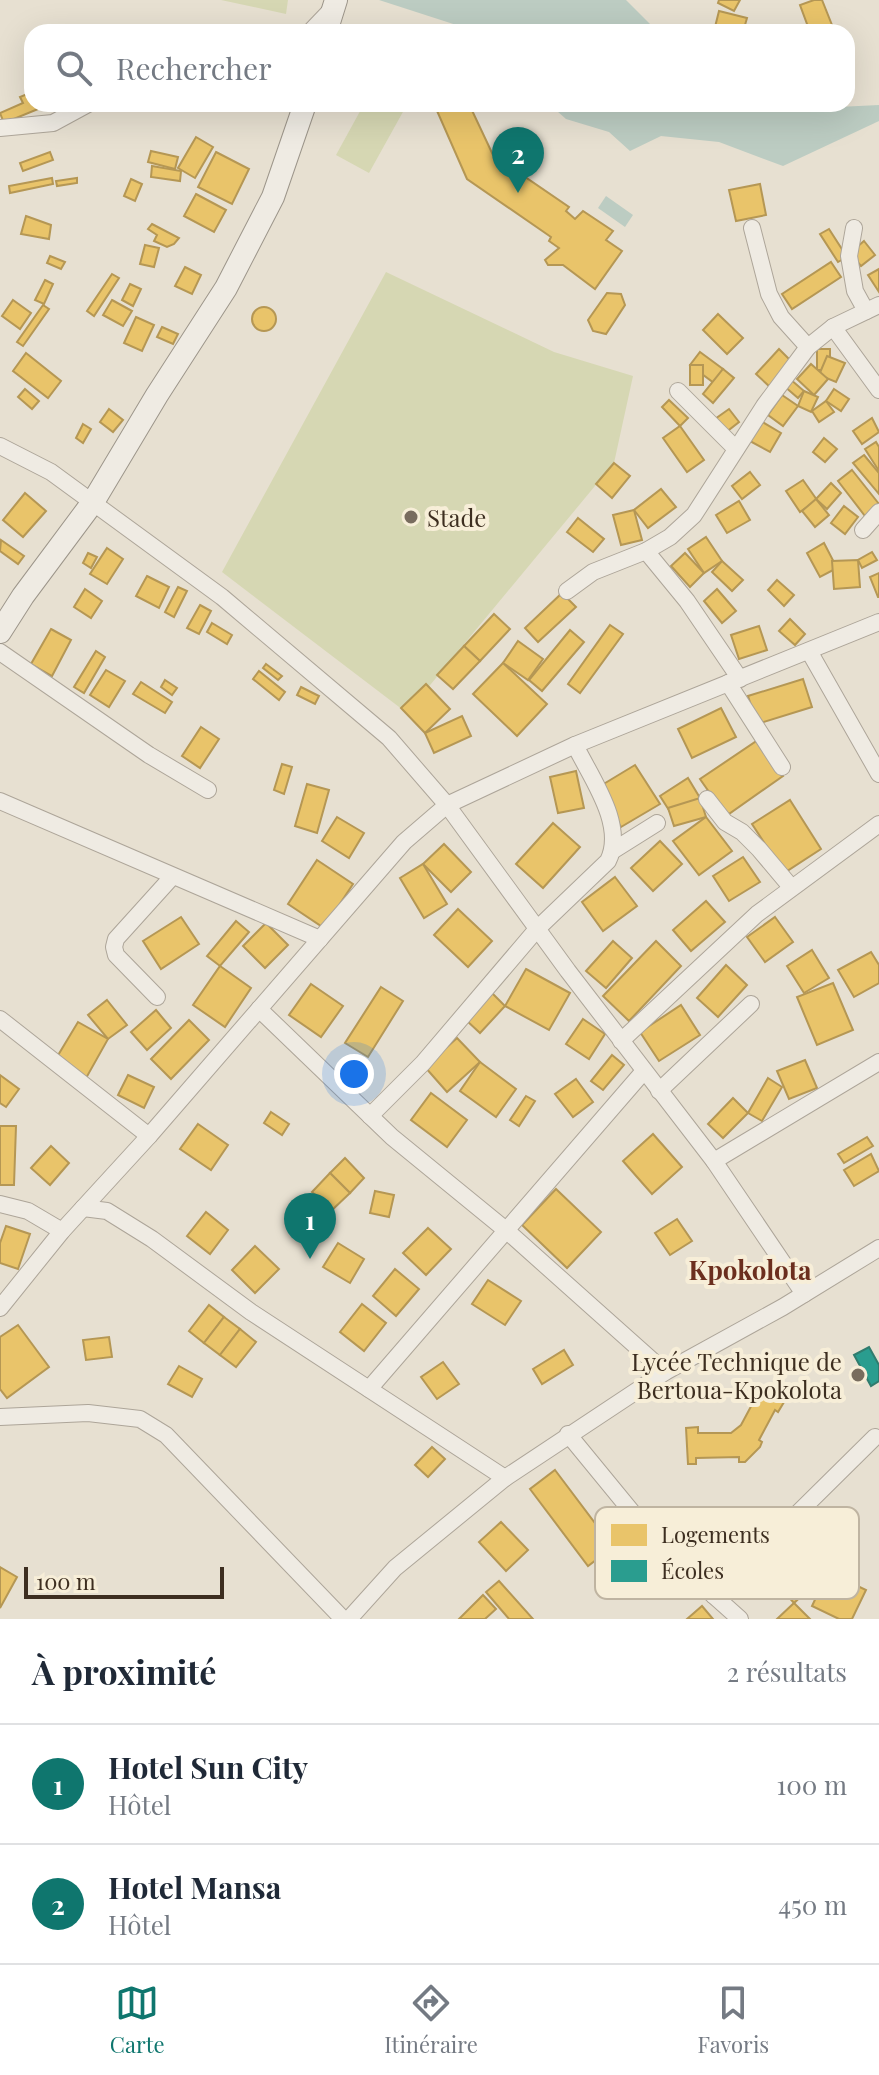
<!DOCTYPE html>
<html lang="fr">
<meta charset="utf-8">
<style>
:root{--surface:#fff;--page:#f2f2f3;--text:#1f2937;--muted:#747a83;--line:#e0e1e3;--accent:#0f766e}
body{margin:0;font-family:"Playfair Display",serif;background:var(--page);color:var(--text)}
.scale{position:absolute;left:24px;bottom:20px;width:200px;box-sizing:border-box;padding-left:8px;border:4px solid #3d2e20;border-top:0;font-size:22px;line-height:28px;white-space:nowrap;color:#3d2e20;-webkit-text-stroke:6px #f7eed8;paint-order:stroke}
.you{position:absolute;left:354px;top:1074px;width:28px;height:28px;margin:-20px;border:6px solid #fff;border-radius:50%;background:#1a73e8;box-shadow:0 0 0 12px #1a73e833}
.badge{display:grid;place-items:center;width:52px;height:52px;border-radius:50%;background:var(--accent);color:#fff;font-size:26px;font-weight:700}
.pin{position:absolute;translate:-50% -66px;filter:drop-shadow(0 2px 4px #0008)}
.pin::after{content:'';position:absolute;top:42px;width:28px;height:24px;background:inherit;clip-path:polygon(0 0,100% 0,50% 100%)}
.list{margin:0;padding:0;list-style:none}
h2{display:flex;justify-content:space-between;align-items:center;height:104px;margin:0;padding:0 32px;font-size:34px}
h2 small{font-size:26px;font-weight:400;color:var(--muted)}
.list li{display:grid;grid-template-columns:52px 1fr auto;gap:24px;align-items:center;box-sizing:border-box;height:120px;padding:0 32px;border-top:2px solid var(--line)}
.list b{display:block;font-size:30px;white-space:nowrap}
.list p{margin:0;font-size:26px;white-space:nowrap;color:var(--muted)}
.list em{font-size:26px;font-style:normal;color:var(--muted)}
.icon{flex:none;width:44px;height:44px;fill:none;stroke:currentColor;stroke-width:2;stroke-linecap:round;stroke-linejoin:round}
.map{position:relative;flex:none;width:879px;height:1619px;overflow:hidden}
.search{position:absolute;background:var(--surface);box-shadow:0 8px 32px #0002;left:24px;right:24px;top:24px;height:88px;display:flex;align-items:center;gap:20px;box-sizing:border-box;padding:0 28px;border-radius:24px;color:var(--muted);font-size:30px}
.sheet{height:344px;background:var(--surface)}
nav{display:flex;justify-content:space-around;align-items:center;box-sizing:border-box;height:112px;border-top:2px solid var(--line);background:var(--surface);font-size:22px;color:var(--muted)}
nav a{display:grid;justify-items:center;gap:4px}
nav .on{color:var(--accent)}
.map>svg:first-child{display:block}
.green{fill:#d6d7b3}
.water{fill:#bcccc2}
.homes{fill:#e9c46a;stroke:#b59754;stroke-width:2}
.schools{fill:#2a9d8f;stroke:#307c6e;stroke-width:2}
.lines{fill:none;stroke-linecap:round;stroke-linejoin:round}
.minor-casing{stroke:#ada599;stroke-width:18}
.secondary-casing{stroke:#9c958a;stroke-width:24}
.minor{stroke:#efebe3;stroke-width:16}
.secondary{stroke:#efebe3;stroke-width:22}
.poi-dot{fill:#786c5e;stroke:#f7eed8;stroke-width:3}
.labels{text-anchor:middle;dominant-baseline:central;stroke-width:8;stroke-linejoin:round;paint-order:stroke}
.poi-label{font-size:24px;fill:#3d2e20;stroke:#f7eed8;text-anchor:start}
.neighbourhood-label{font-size:26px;font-weight:bold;fill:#6b2e1e;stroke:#f7eed8}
.key{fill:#f7eed8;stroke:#bfb4a1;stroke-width:2}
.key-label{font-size:22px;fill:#3d2e20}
</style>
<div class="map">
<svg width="879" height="1619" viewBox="0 0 879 1619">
<rect width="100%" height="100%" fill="#e7e0d1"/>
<!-- green -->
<g class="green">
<polygon points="221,0 288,0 286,14"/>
<polygon points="364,104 393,104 404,110 369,173 336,155"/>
<polygon points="386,272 554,352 633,376 614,463 407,713 222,572"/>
</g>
<!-- water -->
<g class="water">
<polygon points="379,0 626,0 658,32 478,32"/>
<polygon points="549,104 767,104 777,110 879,105 879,121 783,166 719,142 661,136 630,151 609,132 566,119"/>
<polygon points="606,196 633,215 625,227 598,208"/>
</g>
<!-- homes -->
<g class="homes">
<polygon points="719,0 740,0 734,11 718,3"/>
<polygon points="814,0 822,0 834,30 810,32 800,5"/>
<polygon points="719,11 747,18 743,32 714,31"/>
<polygon points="32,92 32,104 41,104 43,107 4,123 0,113 23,103 20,97"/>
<polygon points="434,104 469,104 493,155 569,207 566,211 575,219 583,211 613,231 606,240 622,251 595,289 563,265 548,265 545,260 559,248 549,241 551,237 467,179"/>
<polygon points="196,137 213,147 195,178 178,168"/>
<polygon points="151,151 178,157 175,169 148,162"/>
<polygon points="50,152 53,160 23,171 20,163"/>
<polygon points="216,152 249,169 232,204 198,187"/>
<polygon points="152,166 181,171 180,181 151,177"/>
<polygon points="52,178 53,184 10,193 9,186"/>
<polygon points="77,178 77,183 57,186 56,181"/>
<polygon points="131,179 142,184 135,201 124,196"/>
<polygon points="760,184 766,215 736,221 729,190"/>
<polygon points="196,194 226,210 214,232 184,216"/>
<polygon points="26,216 51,225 49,239 21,234"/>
<polygon points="152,224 179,238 174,244 167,247 154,241 157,235 148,229"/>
<polygon points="829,229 847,257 838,262 820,234"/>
<polygon points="864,241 875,255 861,266 850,253"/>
<polygon points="145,245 159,248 154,267 140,264"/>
<polygon points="50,256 65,262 61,269 47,263"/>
<polygon points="831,262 841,277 792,309 782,294"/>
<polygon points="185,267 201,275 192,294 175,286"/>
<polygon points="879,269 879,292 868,275"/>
<polygon points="112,274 119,278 94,316 87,311"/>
<polygon points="45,280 53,284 44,304 35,300"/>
<polygon points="130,284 141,289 133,306 122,300"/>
<polygon points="607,293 621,294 625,305 606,334 593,331 588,320"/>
<polygon points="13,300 31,313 20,329 2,316"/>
<polygon points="112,300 132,311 123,326 103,315"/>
<polygon points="43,305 49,309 23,346 17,342"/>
<circle cx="264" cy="319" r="12"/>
<polygon points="718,314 743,338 727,354 703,330"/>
<polygon points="136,317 154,325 142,351 124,343"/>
<polygon points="162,327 178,334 173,344 157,337"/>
<polygon points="779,349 793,363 770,387 756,374"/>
<rect x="817" y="349" width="13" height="21"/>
<polygon points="700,352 723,369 714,383 690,365"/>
<polygon points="26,353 61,381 48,398 13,371"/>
<polygon points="827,356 845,363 836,382 819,375"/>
<polygon points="811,364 828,379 814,395 797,379"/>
<rect x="690" y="365" width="13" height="20"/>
<polygon points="723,369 734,378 713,403 703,394"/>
<polygon points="790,379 804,391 798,398 784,386"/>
<polygon points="25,389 39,401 32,409 18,397"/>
<polygon points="834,389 849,399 841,411 826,401"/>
<polygon points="804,391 818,397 811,412 798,406"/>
<polygon points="782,395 798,406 783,426 768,415"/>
<polygon points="669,400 688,418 680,426 662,407"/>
<polygon points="826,401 834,412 819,422 812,411"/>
<polygon points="109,409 123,420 113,432 100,422"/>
<polygon points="729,409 739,422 725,433 715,419"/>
<polygon points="872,418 879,432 862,444 853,431"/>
<polygon points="759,420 781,433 770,452 748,440"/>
<polygon points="83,424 91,429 83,443 76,438"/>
<polygon points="680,426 704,460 687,472 663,438"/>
<polygon points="824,438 837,449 825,462 813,452"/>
<polygon points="876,442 879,447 879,471 865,449"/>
<polygon points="864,455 879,473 879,494 853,463"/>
<polygon points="614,463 630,476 612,498 596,484"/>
<polygon points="852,470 879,504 865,516 838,481"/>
<polygon points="750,472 760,485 742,499 732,486"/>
<polygon points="803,480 817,500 800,512 786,491"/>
<polygon points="831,483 841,493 827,509 816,499"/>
<polygon points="661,489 676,507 648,528 634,510"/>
<polygon points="25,493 46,511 23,537 3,520"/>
<polygon points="816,499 829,515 815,527 802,511"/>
<polygon points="739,501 750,520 727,533 716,515"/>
<polygon points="844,506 858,517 845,534 831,523"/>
<polygon points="634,510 642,540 621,545 613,515"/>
<polygon points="578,518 604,539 593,552 567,532"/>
<polygon points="706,537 722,561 704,573 688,549"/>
<polygon points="1,540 24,556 18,564 0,551"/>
<polygon points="824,543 837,568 820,577 807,553"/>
<polygon points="107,548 123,559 107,584 90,574"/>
<polygon points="872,552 877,560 862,568 858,560"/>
<polygon points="88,553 97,557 91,568 83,563"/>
<polygon points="685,553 704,573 690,587 671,566"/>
<polygon points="858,560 860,587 834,589 832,561"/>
<polygon points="722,561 743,580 732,591 712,572"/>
<polygon points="879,573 879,597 878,597 870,577"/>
<polygon points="147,576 169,587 159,608 136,596"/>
<polygon points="777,580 794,595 784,606 768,590"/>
<polygon points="178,587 187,591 174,617 165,612"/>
<polygon points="85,589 102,601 91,618 74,607"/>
<polygon points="717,589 736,611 722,623 704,601"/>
<polygon points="562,593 576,607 538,642 525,628"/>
<polygon points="200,605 211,611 199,634 187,628"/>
<polygon points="494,614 510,629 480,661 464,646"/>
<polygon points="790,619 805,634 795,645 779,631"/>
<polygon points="212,623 232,635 227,644 207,632"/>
<polygon points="610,625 623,634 580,693 568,684"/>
<polygon points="759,626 767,650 739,659 731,635"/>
<polygon points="51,629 71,640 52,676 31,664"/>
<polygon points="570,630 584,642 542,691 529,680"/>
<polygon points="518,641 543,659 528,680 503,663"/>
<polygon points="464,646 480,661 453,689 437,675"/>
<polygon points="96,651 105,657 84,693 74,687"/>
<polygon points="503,663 547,704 517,736 473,694"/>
<polygon points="266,664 282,676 278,680 263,668"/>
<polygon points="106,670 125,681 109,707 90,695"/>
<polygon points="259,671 285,692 279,700 253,679"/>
<polygon points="803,679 812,707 757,724 748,696"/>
<polygon points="165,680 177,688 172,695 161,687"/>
<polygon points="141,682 172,702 165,713 133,694"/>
<polygon points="426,684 450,709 425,733 401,708"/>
<polygon points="301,687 319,696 315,704 297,695"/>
<polygon points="721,708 736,737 692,758 678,729"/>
<polygon points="462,716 471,736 434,753 425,733"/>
<polygon points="201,727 219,739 200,768 182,756"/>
<polygon points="758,740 783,776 726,816 700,779"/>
<polygon points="282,764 292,767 284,794 274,790"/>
<polygon points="635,765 660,804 621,827 597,788"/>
<polygon points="576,771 584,808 558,813 550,777"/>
<polygon points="688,778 700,798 672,815 660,796"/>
<polygon points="307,784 329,790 317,833 295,826"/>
<polygon points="700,798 706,817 674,826 668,808"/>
<polygon points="790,800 821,849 784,873 752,824"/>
<polygon points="337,817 364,833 349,858 322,841"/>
<polygon points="706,817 732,851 699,875 673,841"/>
<polygon points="553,823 580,847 543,888 516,864"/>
<polygon points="660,841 682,864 653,891 631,868"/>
<polygon points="444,844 471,872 451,892 423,864"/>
<polygon points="743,857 760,882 729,901 713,876"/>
<polygon points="317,860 353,884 324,928 288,904"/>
<polygon points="423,864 447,904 424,918 400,878"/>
<polygon points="615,877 637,906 603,931 582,902"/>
<polygon points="706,901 725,922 691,951 673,930"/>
<polygon points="458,909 492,941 468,967 434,935"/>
<polygon points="181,917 199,944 161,969 143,941"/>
<polygon points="775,917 793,942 765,962 747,937"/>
<polygon points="236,921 249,932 220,966 207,956"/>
<polygon points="266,923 288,945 265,968 243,946"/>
<polygon points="613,941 632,958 606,988 586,971"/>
<polygon points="656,941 681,966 629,1021 603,996"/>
<polygon points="812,950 829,978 804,993 787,966"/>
<polygon points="871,952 879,965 879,983 854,997 838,970"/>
<polygon points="726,965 747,985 718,1017 697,998"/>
<polygon points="220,966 251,988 225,1027 193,1005"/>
<polygon points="526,969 570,993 549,1030 505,1006"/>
<polygon points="833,983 853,1030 817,1045 797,997"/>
<polygon points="311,984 343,1006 321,1037 289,1015"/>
<polygon points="381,987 403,1001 368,1057 345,1043"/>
<polygon points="492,993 505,1006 480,1033 466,1020"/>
<polygon points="107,1000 127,1025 108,1039 88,1015"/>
<polygon points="681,1005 700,1035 659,1061 640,1032"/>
<polygon points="156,1010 171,1028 147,1050 131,1032"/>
<polygon points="583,1019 605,1034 589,1059 566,1044"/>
<polygon points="189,1020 209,1040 171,1079 151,1059"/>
<polygon points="78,1022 108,1039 85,1080 54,1062"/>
<polygon points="457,1038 480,1062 447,1092 425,1067"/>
<polygon points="612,1055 624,1065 603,1090 591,1081"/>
<polygon points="805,1060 817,1088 789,1099 777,1071"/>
<polygon points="480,1062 516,1089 496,1117 460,1091"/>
<polygon points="0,1075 19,1089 6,1107 0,1103"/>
<polygon points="128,1075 154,1087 144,1108 118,1095"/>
<polygon points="768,1078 782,1087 762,1121 748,1113"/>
<polygon points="576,1079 593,1102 573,1117 555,1094"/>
<polygon points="431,1093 467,1120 447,1147 411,1120"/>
<polygon points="526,1096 535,1101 519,1126 510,1120"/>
<polygon points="733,1098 748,1113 723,1138 708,1124"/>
<polygon points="271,1112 289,1124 282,1135 264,1123"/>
<polygon points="198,1124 228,1145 211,1170 180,1149"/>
<polygon points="0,1126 16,1126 14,1185 0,1185"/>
<polygon points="653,1134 682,1167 652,1194 623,1161"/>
<polygon points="867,1137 873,1146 844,1163 838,1154"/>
<polygon points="51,1146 69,1163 50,1185 31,1168"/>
<polygon points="871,1154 879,1171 854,1186 844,1170"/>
<polygon points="345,1158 364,1178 350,1193 330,1173"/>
<polygon points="330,1173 350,1193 331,1211 312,1192"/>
<polygon points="556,1189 601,1232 567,1268 522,1225"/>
<polygon points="375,1191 394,1195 389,1217 370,1213"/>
<polygon points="206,1212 228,1230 210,1254 187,1236"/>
<polygon points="677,1219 692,1241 670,1255 655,1233"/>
<polygon points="6,1226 30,1234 18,1269 0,1263 0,1243"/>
<polygon points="428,1228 451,1249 426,1275 403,1253"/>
<polygon points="338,1243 364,1259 350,1283 323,1267"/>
<polygon points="255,1246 279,1269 255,1293 232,1270"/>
<polygon points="395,1269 419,1289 396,1316 373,1296"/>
<polygon points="488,1280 521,1301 505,1325 472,1304"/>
<polygon points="362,1304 386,1323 364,1351 340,1332"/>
<polygon points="209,1305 224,1317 204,1343 189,1331"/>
<polygon points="224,1317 240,1329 220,1355 204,1343"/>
<polygon points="18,1325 49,1367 7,1398 0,1389 0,1337"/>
<polygon points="240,1329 256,1342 236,1367 220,1355"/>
<polygon points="109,1337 112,1357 86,1360 83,1340"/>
<polygon points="564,1350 573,1365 542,1384 533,1369"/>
<polygon points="443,1362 459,1384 437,1399 421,1377"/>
<polygon points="179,1366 202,1379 192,1397 168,1384"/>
<polygon points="756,1386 784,1402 778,1412 775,1410 759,1440 762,1442 760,1447 745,1462 739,1462 739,1457 696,1458 696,1464 688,1464 686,1428 698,1427 698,1433 731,1433 741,1425 755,1399 750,1397"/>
<polygon points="432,1447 445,1459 428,1477 415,1465"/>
<polygon points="555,1470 613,1547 588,1566 530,1489"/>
<polygon points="501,1522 528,1550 506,1571 479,1542"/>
<polygon points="787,1543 820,1579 794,1603 762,1567"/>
<polygon points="0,1567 17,1577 0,1608"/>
<polygon points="828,1572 866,1590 852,1619 839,1619 812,1606"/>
<polygon points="499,1581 533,1619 509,1619 486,1592"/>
<polygon points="483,1595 496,1609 485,1619 459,1619"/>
<polygon points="794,1603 810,1619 777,1619"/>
<polygon points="702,1606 713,1619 687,1619"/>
</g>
<!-- schools -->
<polygon class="schools" points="869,1347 879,1365 879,1381 871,1386 854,1355"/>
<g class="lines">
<!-- minor casing -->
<g class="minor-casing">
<g id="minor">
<polyline points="310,32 331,10"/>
<polyline points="0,128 53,123 88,104"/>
<polyline points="752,228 769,294 781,317 808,347"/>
<polyline points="854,228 849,256 855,291 866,311"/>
<polyline points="833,327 879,390"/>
<polyline points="678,391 736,449"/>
<polyline points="0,446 51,472 222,597 389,738 447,805 568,971 714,1161 804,1294"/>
<polyline points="863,530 879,512"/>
<polyline points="646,551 687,601 740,679"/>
<polyline points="567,591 593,572 646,551 670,537 694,515 764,406 808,347 833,327 879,305"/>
<polyline points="809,651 879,774"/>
<polyline points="0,652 149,755 208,790"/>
<polyline points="728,683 782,767"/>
<polyline points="707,799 725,822 742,832 759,849 791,887"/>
<polyline points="0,801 320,939"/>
<polyline points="614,850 657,823"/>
<polyline points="157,997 116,955 114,947 116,939 172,877"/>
<polyline points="259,1009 392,1137 507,1231 665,1372"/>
<polyline points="0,1019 149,1136"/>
<polyline points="621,1041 757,914 879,824"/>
<polyline points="659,1091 751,1004"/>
<path d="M370,1116L423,1063L537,929L608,861C626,825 591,778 575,745"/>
<polyline points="714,1161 879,1062"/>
<polyline points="0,1204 28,1211 62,1231"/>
<polyline points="83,1208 107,1211 152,1239 251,1312 505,1478"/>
<polyline points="0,1308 62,1231 149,1136 404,842 447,805 575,745 879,622"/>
<polyline points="369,1389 644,1071"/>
<polyline points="0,1417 88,1413 140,1419 166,1435 343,1619"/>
<polyline points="568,1434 664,1551 740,1619"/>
<polyline points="714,1596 875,1437"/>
<polyline points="349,1619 395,1568 505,1478 665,1372 783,1307 879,1248"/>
</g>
</g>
<!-- secondary casing -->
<g class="secondary-casing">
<g id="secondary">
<polyline points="326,32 336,0"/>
<polyline points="0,632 23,596 93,502 157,395 226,288 273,197 305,104"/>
</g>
</g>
<!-- minor -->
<use href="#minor" class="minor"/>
<!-- secondary -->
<use href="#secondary" class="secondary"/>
</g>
<!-- markers -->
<g class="poi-dot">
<circle cx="411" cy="517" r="8"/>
<circle cx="858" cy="1375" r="8"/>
</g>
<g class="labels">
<!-- poi labels -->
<g class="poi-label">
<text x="427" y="517">Stade</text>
<text x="842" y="1361" text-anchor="end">Lycée Technique de<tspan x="842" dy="28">Bertoua-Kpokolota</tspan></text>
</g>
<!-- neighbourhood labels -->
<g class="neighbourhood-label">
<text x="750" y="1269">Kpokolota</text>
</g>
</g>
<!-- legend -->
<rect x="595" y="1507" width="264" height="92" rx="12" class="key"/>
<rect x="611" y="1524" width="36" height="22" fill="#e9c46a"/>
<rect x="611" y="1560" width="36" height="22" fill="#2a9d8f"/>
<g class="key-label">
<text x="661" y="1543">Logements</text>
<text x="661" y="1579">Écoles</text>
</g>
</svg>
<div class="scale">100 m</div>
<div class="you"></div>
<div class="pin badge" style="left:310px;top:1259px">1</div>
<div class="pin badge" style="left:518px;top:193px">2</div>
<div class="search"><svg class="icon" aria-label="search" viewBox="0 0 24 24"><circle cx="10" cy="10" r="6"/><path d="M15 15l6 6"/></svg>Rechercher</div>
</div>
<section class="sheet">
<h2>À proximité<small>2 résultats</small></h2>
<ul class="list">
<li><span class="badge">1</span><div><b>Hotel Sun City</b><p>Hôtel</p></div><em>100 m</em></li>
<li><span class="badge">2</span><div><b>Hotel Mansa</b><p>Hôtel</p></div><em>450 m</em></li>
</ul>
</section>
<nav>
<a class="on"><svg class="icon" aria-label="map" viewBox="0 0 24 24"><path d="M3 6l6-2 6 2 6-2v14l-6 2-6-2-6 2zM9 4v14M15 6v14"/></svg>Carte</a>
<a><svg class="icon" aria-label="directions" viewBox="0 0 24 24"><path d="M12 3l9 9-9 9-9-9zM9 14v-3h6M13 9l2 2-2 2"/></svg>Itinéraire</a>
<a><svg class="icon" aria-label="saved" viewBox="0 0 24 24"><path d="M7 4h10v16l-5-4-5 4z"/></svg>Favoris</a>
</nav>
